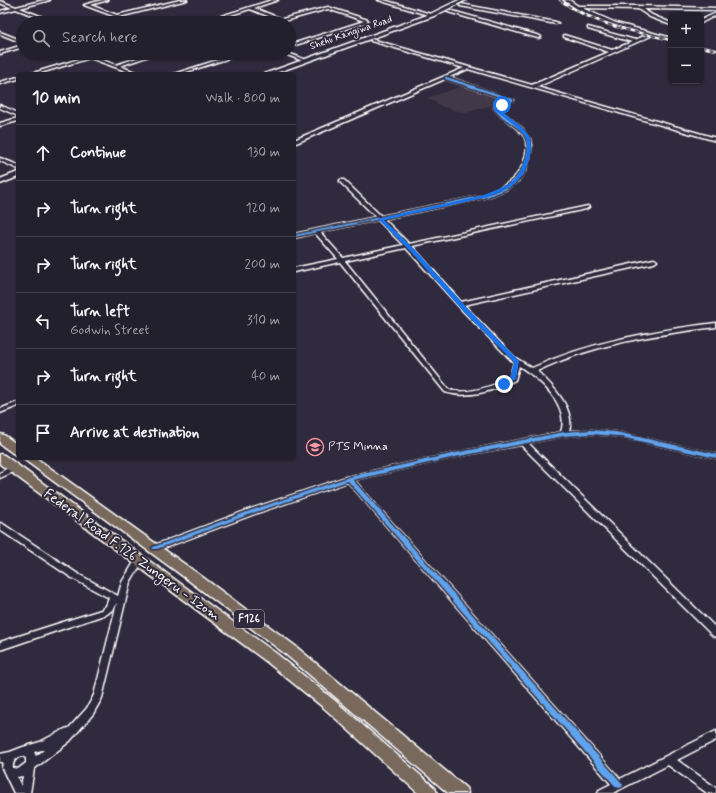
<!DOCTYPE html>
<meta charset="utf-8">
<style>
:root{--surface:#23202e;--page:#2f2d3a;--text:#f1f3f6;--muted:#a3a3aa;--line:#403e4a}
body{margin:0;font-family:Mynerve,sans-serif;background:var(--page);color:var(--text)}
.controls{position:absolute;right:12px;top:12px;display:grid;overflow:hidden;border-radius:6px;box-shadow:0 1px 3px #0004}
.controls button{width:36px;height:36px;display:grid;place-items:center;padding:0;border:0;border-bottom:1px solid var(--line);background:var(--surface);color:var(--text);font:20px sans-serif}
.stop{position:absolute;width:12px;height:12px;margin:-9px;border:3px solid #1a73e8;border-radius:50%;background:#fff}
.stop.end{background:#1a73e8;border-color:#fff;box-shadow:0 1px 4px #0008}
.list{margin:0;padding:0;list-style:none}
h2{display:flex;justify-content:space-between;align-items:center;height:52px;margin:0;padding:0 16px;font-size:17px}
h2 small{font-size:13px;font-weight:400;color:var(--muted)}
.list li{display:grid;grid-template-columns:26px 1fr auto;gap:12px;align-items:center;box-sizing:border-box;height:56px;padding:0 16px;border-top:1px solid var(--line)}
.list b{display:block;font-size:15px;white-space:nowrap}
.list p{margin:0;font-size:13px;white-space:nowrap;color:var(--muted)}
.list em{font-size:13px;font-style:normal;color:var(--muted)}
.icon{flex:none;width:22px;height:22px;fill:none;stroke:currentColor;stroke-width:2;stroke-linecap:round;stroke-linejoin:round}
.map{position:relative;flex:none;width:716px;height:793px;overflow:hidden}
.search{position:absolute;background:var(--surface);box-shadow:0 1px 3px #0004;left:16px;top:16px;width:280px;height:44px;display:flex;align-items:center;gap:10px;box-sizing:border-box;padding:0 14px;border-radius:22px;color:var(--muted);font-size:15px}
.panel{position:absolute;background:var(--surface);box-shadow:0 1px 3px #0004;left:16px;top:72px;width:280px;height:388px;border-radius:6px}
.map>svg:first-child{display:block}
.built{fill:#423847}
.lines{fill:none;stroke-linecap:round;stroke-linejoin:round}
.street-casing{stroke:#fff;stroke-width:3}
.secondary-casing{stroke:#fff;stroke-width:3}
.primary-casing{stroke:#fff;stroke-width:3}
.street{fill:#2f2a3d;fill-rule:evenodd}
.secondary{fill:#2f2a3d;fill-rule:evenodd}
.primary{fill:#78695c;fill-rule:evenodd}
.rail-casing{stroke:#fff;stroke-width:2.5}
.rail{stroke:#2f2a3d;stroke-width:1.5;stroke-dasharray:4.5;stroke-linecap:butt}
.cycleway-casing{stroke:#2f2a3d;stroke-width:3}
.cycleway{fill:#60a3ed;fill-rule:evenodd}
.route{fill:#1a73e8}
.labels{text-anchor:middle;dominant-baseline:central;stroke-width:4;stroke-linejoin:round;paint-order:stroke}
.far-street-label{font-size:10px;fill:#fff;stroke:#2f2a3d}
.shield{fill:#2f2a3d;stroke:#c1bfc5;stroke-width:1}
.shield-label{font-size:11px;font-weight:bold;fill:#fff}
.poi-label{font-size:12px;fill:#fff;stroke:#2f2a3d;text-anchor:start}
.near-street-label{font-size:14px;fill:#fff;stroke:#2f2a3d}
</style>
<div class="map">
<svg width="716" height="793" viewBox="0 0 716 793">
<rect width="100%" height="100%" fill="#2f2a3d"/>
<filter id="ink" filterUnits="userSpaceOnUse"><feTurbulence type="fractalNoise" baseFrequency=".025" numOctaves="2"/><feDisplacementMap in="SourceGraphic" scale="8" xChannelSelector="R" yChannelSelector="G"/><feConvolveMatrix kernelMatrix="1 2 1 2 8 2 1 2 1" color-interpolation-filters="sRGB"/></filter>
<g filter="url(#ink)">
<!-- built -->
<polygon class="built" points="463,86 509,100 465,113 443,107 427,98"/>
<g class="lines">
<!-- street casing -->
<g class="street-casing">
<g id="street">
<polygon points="44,0 50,0 20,8 57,23 52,23 16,9 0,13 0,11 12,8 0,3 0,1 16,7"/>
<polygon points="102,0 108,0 90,5 117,15 180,0 187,0 119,17 119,19 107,23 101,23 116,17 84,5"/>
<polygon points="272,0 278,0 254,8 282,19 328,7 368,20 366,23 289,47 289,45 364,21 328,9 277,23 271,23 278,20 250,9 205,23 199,23"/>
<polygon points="378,0 384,0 434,15 431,16"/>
<path d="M564,0H569L578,6H638L716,8V10L643,9L652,15L671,23V25L650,17L638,9L582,8L616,23L668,37L671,36V38L668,39L653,35L537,87L716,138V141L468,69L449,77L514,100L498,109L523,129L530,139L532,145L530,158L526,170L518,181L507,189L488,197L384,219L409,244L588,206L589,207L586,209L412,246L461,302L654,259L656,260L657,261L654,263L464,305L514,357L532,368C591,341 653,331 716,323V327C653,335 594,344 537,371C552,385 576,409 569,431L591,430L616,432L716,454V458L616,436L591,434L564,436L528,443L716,628V637L713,636L521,445L460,456L354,480L620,779L716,731V740L677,760L716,788V793H707L668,765L613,793H598L599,790L611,784L348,482L257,513L158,550H152L151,548L152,546L251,509L346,477L460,452L561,432C570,405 540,379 519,366L515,380C495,391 467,399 445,392L340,262L294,272V268L338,259L315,233L294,238V234L376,217L340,182V180H344L381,216L485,195C505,187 522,177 526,154C527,148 527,141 524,136C516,125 502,119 494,109L495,106L508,100L445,79L296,143H294V140L464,68L371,41V39L532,85L609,52L564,37V35L612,50L632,42L588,29V27L635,40L649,34C620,27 587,18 564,0ZM378,220L403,245L343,258L320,232ZM406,248L464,312L510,359L514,362L510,378C493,386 468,395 449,390L345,261Z"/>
<polygon points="461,4 556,22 558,23 556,24 460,6"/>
<polygon points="449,10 540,36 541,37 538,38 448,12 447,11"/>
<polygon points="716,13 716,15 701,23 701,20"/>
<polygon points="0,32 23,41 23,43 0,34"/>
<polygon points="23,45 23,47 0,54 0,52"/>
<polygon points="99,53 105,53 94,57 116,65 152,53 158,53 120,66 140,74 134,74 90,58 37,74 30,74"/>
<polygon points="239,53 245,53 180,74 174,74"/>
<polygon points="282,53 288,53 306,60 303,61"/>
<polygon points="18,77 18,79 0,84 0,82"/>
<polygon points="0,105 18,113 18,116 0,108"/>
<polygon points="18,118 18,121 0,126 0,123"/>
<polygon points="0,158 18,165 18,169 0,161"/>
<polygon points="18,402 18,406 0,413 0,409"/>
<polygon points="11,466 14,466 18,468 17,470 0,478 0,473"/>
<path d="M0,523L3,524L78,574L118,596L122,582L136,559H142L143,561L130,582L102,698L93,714L70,741L34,769L30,793H14L2,768L3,762H0V754L10,752L23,747L40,742L65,729L69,728L87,708L94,695L117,603L112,610L107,614L0,650V642L101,610L106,606L109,598L72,578L0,530ZM42,750H44L36,756L34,752ZM22,756L26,758V763L18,769L13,768C12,762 16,758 22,756ZM23,776L21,786L17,777Z"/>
</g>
</g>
<!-- secondary casing -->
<g class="secondary-casing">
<g id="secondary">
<polygon points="459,0 466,0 434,16 273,74 264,74 430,14"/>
<polygon points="18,172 18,177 0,184 0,179"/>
</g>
</g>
<!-- primary casing -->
<g class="primary-casing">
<g id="primary">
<polygon points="0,434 4,435 18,445 18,455 14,454 0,444"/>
<polygon points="0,454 4,455 277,654 334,700 435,788 437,793 418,793 324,708 267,662 0,464"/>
<polygon points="22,458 36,458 197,573 294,645 466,788 468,793 448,793 284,653 188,580"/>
</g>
</g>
<!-- street -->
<use href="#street" class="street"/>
<!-- secondary -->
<use href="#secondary" class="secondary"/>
<!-- primary -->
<use href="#primary" class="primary"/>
<!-- rail casing -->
<g class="rail-casing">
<g id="rail">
<path d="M560,0C593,25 632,31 671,40"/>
<polyline points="701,47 716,50"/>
</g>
</g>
<!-- rail -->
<use href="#rail" class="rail"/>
<!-- cycleway casing -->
<g class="cycleway-casing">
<g id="cycleway">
<path d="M445,77H447L513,99V101L498,108V109C506,118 518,123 526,133C537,148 528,172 515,183C507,190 497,193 487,197L294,237V235L485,195C494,192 503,189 510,183C524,173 534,148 523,133C515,124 502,119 494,109L496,106L509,100L445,79Z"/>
<polygon points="591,430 616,432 716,454 716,458 616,436 591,434 564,436 460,456 353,480 622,783 623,785 622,787 619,788 616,787 348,481 256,512 157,549 153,549 152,548 153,547 252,510 349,477 460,452 564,432"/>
</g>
</g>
<!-- cycleway -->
<use href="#cycleway" class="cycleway"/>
</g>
</g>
<!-- route -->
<path class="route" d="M501,104L504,105L498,109C508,117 522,125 529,136C535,147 527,173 517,181C510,189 497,193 487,197L384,220L415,250L468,309L519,361L516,379L504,386L500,384L510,378L514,362L464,312L411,252L378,219L484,195C494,191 508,186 515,179C523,169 532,146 524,135C516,125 504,118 495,110V106Z"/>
<!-- icons -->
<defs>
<g id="university-ring" transform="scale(0.9)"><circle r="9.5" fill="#2f2a3d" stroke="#ff9aa2" stroke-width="1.5"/><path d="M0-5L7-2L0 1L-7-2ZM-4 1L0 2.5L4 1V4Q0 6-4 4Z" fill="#ff9aa2"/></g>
</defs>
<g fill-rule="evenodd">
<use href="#university-ring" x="315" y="447"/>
</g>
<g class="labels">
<!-- far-street labels -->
<g class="far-street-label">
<text transform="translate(351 33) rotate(-19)">Shehu Kangiwa Road</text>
</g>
<!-- shield labels -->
<rect class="shield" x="234" y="610" width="30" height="18" rx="3"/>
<g class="shield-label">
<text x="249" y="619">F126</text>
</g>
<!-- poi labels -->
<g class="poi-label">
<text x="328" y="447">PTS Minna</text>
</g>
<!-- near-street labels -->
<g class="near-street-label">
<text transform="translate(132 555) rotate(36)">Federal Road F.126 Zungeru - Izom</text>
</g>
</g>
</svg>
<div class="controls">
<button>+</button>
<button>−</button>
</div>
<div class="stop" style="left:502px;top:105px"></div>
<div class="stop end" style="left:504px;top:384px"></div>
<div class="search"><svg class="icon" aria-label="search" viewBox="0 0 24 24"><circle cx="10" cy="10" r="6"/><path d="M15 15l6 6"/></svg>Search here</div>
<section class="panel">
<h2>10 min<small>Walk · 800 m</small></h2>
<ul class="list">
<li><svg class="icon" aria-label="ahead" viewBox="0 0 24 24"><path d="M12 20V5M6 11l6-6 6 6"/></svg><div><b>Continue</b></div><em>130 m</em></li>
<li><svg class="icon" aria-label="right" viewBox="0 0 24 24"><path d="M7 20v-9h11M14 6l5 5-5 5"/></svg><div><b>Turn right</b></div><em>120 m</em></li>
<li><svg class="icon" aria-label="right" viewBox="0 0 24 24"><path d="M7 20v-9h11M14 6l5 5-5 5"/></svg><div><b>Turn right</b></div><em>200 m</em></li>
<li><svg class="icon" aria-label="left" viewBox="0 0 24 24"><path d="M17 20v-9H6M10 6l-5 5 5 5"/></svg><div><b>Turn left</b><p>Godwin Street</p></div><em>310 m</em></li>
<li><svg class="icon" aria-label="right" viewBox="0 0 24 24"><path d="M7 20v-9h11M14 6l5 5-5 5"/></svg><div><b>Turn right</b></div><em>40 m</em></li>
<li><svg class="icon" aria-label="arrive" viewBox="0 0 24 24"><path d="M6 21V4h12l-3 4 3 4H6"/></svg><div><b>Arrive at destination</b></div></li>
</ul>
</section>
</div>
